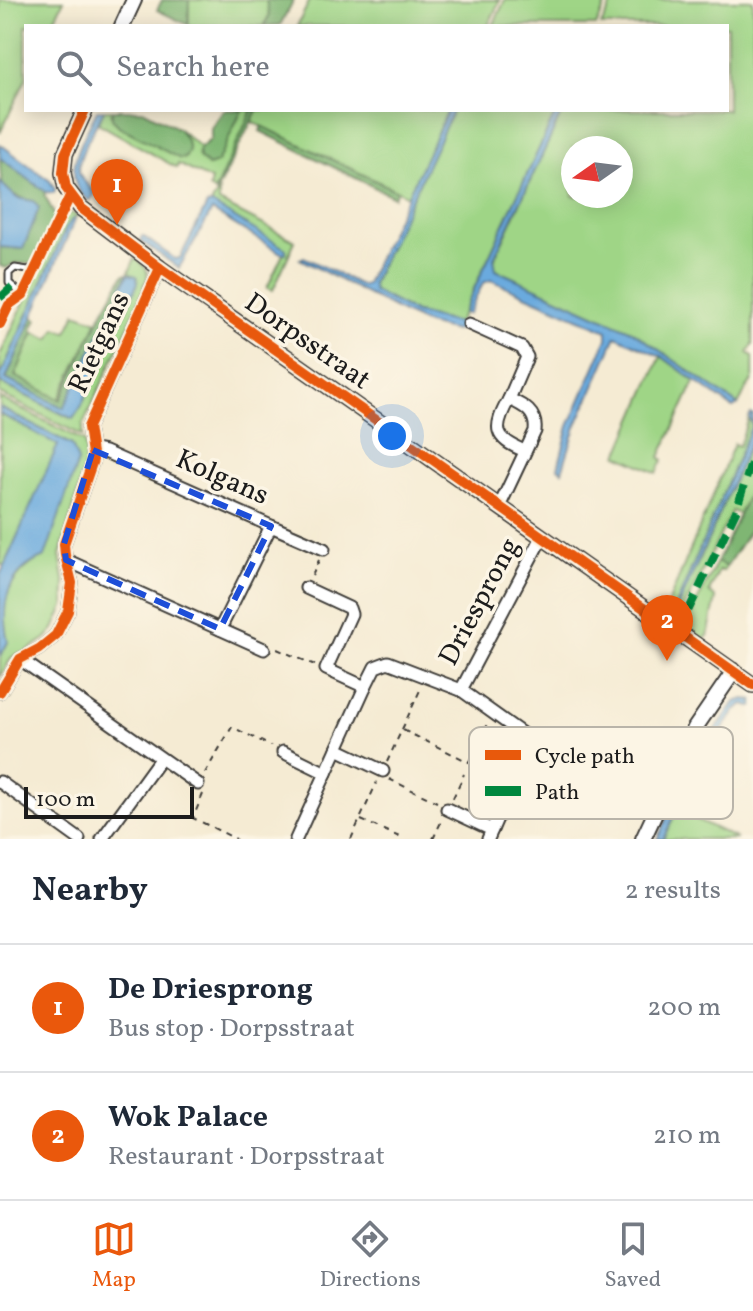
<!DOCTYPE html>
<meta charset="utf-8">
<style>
:root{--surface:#fff;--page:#f2f2f3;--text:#1f2937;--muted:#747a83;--line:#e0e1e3;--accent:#ea580c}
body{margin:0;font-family:Vollkorn,serif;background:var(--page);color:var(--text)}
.compass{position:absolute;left:561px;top:136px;width:72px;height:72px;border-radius:50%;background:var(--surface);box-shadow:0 4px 20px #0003;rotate:256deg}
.scale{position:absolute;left:24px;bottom:20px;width:170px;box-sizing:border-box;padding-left:8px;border:4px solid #1c1c1c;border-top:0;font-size:22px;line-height:28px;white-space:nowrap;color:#1c1c1c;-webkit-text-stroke:6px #fcf5e5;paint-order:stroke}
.you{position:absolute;left:392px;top:436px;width:28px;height:28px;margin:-20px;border:6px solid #fff;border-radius:50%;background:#1a73e8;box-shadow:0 0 0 12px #1a73e833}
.badge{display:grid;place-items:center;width:52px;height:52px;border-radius:50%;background:var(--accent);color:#fff;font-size:26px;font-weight:700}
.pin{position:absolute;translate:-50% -66px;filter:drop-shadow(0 2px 4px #0008)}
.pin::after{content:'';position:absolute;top:42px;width:28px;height:24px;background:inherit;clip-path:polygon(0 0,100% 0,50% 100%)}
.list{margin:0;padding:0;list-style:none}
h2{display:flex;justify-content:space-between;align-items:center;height:104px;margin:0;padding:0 32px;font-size:34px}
h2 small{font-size:26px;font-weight:400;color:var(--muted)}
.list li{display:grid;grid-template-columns:52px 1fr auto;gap:24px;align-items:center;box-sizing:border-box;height:128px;padding:0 32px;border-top:2px solid var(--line)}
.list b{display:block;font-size:30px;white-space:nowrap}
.list p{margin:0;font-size:26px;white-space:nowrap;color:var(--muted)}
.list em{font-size:26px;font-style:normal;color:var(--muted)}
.icon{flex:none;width:44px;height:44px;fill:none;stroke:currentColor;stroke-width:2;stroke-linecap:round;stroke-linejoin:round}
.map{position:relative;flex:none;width:753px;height:839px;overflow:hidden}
.search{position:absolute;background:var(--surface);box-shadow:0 4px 20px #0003;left:24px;right:24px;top:24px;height:88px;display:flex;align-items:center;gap:20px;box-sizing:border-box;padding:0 28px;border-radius:0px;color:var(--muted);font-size:30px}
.sheet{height:360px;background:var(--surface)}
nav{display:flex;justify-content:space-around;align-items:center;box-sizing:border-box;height:112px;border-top:2px solid var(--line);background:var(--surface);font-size:22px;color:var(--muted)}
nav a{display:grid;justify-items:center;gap:4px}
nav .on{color:var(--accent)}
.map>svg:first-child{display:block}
.green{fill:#9fd586;stroke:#5e7851;stroke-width:2;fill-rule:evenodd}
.forest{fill:#7fb673;stroke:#4e6948;stroke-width:2}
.water{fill:#6baade;stroke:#44637d;stroke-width:2}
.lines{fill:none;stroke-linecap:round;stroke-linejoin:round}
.service-casing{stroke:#3d3b37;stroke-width:9}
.minor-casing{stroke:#3d3b37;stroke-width:15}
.tertiary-casing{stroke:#3d3b37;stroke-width:18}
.path{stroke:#3d3b37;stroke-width:2;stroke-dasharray:6 6;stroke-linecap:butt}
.service{stroke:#fff;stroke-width:5}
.minor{stroke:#fff;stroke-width:11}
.tertiary{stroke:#fff;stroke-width:14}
.quiet{stroke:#00873e;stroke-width:8;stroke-dasharray:16 8;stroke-linecap:butt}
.cycleway-casing{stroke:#fcf5e5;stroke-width:15}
.cycleway{stroke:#e8590c;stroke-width:10}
.marked{fill:none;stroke:#1d4ed8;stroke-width:6;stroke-dasharray:16 10;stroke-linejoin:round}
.labels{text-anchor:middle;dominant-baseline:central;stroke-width:7;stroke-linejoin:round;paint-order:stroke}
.street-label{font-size:28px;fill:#1c1c1c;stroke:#fcf5e5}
.key{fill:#fcf5e5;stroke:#b9b4a9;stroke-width:2}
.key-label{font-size:22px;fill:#1c1c1c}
</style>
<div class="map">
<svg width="753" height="839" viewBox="0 0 753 839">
<rect width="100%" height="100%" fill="#fcf5e5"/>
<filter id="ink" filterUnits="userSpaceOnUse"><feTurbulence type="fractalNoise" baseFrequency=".0125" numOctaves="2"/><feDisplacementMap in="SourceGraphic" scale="16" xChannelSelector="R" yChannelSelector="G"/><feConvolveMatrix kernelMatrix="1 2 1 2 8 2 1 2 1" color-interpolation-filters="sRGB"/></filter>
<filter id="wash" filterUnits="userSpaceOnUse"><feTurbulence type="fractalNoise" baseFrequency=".006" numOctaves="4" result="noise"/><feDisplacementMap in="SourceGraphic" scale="32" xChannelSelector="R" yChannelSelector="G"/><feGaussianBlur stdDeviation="1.8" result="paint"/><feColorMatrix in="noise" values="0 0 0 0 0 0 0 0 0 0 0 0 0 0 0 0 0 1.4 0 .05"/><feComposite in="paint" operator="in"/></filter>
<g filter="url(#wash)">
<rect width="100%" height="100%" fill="#f5ebd3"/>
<!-- green -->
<g class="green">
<polygon points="0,0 64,0 51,26 26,26 26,79 0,133"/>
<polygon points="189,0 266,0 269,16 264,26 189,26"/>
<polygon points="310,0 500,0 488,26 297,26"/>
<polygon points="505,0 608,0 596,26 493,26"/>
<path d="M614,0H753V344L748,353L753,356V378L738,405L632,331L496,270L493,262L563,110H727V26H601ZM573,148H621V196H573Z"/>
<polygon points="104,110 112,110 111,115 120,127 184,159 187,142 179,129 200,147 198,153 233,128 242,110 252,110 215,192 209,188 211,180 178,164 177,168 98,123"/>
<polygon points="257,110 448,110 408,196 252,122"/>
<polygon points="453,110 557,110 458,323 416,313 373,291 372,284"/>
<polygon points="219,192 219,202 295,241 273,290 267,288 283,254 211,204"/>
<polygon points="69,213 78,215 67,226 0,377 0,355 62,219"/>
<path d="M135,258C147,267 151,273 144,287L146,289L83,424V436L0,394V383L70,418L131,274H128Z"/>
<polygon points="76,313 98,321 59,400 15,376 34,332 50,339 56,328 67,332"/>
<polygon points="661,356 695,381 660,457 663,460 657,473 618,455"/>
<path d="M0,398L84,441L88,458L60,555L65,586L64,607L54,629L46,638L24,653L12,657L0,677V657L8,642C0,607 5,581 37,560L77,465L72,445L0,408Z"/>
<polygon points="0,414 59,445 4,566 0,564"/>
<polygon points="749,418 752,425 675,608 700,559 753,436 753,491 749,493 739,514 732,511 678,620 667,612 668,604 734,444 739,446"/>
<polygon points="717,562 726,567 723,571 719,570 709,592 716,598 708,636 701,641 686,624"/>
<polygon points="677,810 737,839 663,839"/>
</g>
<!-- forest -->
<g class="forest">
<polygon points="162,0 189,0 188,25 157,10"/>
<polygon points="266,0 294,0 280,25 264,26 269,16"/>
<polygon points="112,110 143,110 179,129 187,142 189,150 186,157 180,159 120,127 112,119"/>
<polygon points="224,110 242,110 217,163 208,166 199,158 198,150 211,139 211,128"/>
<polygon points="252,110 257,110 216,193 215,190"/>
<polygon points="262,126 397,191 394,197 260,131"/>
<path d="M0,158L46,192L44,194L55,216L34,261L29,264L15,263L6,268L0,266V247L23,249L39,208C13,186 0,207 0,158Z"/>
<polygon points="124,274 128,274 66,406 61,408 6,379 33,317 37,319 32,330 34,332 15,376 61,400 98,321"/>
<polygon points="753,491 750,530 726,567 717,562 749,493"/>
</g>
<!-- water -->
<g class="water">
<path d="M97,110H104C97,125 76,156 79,172C80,179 90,187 95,193L90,201C56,179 85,136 97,110Z"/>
<polygon points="448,110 453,110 372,284 373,291 416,313 458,323 460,328 455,331 427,324 405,314 300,259 304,257 362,286 366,284"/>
<polygon points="557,110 563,110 494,258 496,270 632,331 738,405 733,408 661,356 616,336 576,427 562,471 558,468 569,426 607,339 607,331 491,280 483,283 468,314 463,313"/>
<polygon points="0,144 50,181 55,189 54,193 46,192 0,158"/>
<polygon points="0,182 17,198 34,201 39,208 23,249 0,247"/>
<polygon points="212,204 286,249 286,253 281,253 212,211 179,268 141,241 143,236 175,259 180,258 207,205"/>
<polygon points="72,219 75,219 6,379 64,408 128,274 137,276 138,283 81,407 73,419 0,383 0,377 67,226"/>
<path d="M0,408L72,445L78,461L45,557C6,571 0,606 8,642L0,657V575L58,445L0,414Z"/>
<polygon points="751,414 753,415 753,436 678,608 675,608 752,425 749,418"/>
<polygon points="744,699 753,700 753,707 744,704 737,709 700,761 663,839 657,839 697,756 735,702"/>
</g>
</g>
<g filter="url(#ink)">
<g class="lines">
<!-- service casing -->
<g class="service-casing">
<g id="service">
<polyline points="23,295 9,283 9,273 15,268 28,270 36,266"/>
<polyline points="0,324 9,305 23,295 70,196"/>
</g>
</g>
<!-- minor casing -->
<g class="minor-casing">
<g id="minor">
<path d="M469,324L522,348L527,357L509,399C524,406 537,412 535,431L500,505"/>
<path d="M509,399C493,428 493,438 525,451"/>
<polyline points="93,450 105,452 271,526 220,629"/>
<polyline points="271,526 324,549"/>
<polyline points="66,560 264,649"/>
<polyline points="20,659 198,784"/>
<polyline points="365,687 375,667 388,662 461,690 542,537"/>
<polyline points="461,690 531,740 577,758"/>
<polyline points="0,692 20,659 39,649 56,635 68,611 72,583 65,555 64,544 93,460 88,427 160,268"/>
<polyline points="337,749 383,771"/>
<polyline points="283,752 326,773"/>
<polyline points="0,782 79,839"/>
<polyline points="447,809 492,830"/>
<polyline points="102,839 160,759"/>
<polyline points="296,839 365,687 326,669 351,614 349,608 306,588"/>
<polyline points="488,839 531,740"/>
</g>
</g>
<!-- tertiary casing -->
<g class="tertiary-casing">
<g id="tertiary">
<polyline points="122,26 134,0"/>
<polyline points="85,110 65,154 63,173 66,188 81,208 160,268 753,685"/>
<polyline points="643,839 695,728 734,671"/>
</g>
</g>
<!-- path -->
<g class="path">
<polyline points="312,576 319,560"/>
<polyline points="277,649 315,665"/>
<polyline points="403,730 469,762 488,722"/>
<polyline points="387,762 421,688"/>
<polyline points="205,773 232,727 271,746"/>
<polyline points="389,779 437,802"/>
<polyline points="203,794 193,818 236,839"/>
<polyline points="453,798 464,774"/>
<polyline points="361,820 404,839"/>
<polyline points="351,839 377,782"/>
<polyline points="433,839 443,818"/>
</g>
<!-- service -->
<use href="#service" class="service"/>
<!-- minor -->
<use href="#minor" class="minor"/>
<!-- tertiary -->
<use href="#tertiary" class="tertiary"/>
<!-- quiet -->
<g class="quiet">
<polyline points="0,298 12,287"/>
<polyline points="678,632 736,511 753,457"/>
</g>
<!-- cycleway casing -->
<g class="cycleway-casing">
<g id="cycleway">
<polyline points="85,110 65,154 63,173 66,188 81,208 160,268 753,685"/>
<polyline points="0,324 9,305 23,295 70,196"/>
<polyline points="0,692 20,659 39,649 56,635 68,611 72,583 65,555 64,544 93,460 88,427 160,268"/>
</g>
</g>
<!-- cycleway -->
<use href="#cycleway" class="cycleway"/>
</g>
</g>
<!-- marked area -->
<path class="marked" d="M93,450L271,526L220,629L66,560L64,544Z"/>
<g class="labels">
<!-- street labels -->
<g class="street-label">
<text transform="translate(307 342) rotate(35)">Dorpsstraat</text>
<text transform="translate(100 343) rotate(-65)">Rietgans</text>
<text transform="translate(222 478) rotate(24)">Kolgans</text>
<text transform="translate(480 602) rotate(-62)">Driesprong</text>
</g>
</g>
<!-- legend -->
<rect x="469" y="727" width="264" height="92" rx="12" class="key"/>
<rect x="485" y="750" width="36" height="10" fill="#e8590c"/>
<rect x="485" y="786" width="36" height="10" fill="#00873e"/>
<g class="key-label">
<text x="535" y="763">Cycle path</text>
<text x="535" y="799">Path</text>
</g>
</svg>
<svg class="compass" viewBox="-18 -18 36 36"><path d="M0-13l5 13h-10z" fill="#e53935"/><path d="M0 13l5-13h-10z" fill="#747a83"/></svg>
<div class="scale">100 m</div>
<div class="you"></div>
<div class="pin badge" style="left:117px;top:225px">1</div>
<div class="pin badge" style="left:667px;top:661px">2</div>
<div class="search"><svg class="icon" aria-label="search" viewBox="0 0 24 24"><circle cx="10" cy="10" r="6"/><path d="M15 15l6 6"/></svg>Search here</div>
</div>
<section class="sheet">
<h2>Nearby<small>2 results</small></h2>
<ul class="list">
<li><span class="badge">1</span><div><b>De Driesprong</b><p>Bus stop · Dorpsstraat</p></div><em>200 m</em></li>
<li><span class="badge">2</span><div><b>Wok Palace</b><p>Restaurant · Dorpsstraat</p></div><em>210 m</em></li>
</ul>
</section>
<nav>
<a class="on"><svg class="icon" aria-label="map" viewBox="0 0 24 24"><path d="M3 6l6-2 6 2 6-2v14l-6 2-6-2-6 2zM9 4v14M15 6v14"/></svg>Map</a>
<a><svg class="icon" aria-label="directions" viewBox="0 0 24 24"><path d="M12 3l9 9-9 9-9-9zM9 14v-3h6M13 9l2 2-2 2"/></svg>Directions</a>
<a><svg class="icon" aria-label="saved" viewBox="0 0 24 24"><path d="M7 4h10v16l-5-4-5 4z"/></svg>Saved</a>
</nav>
